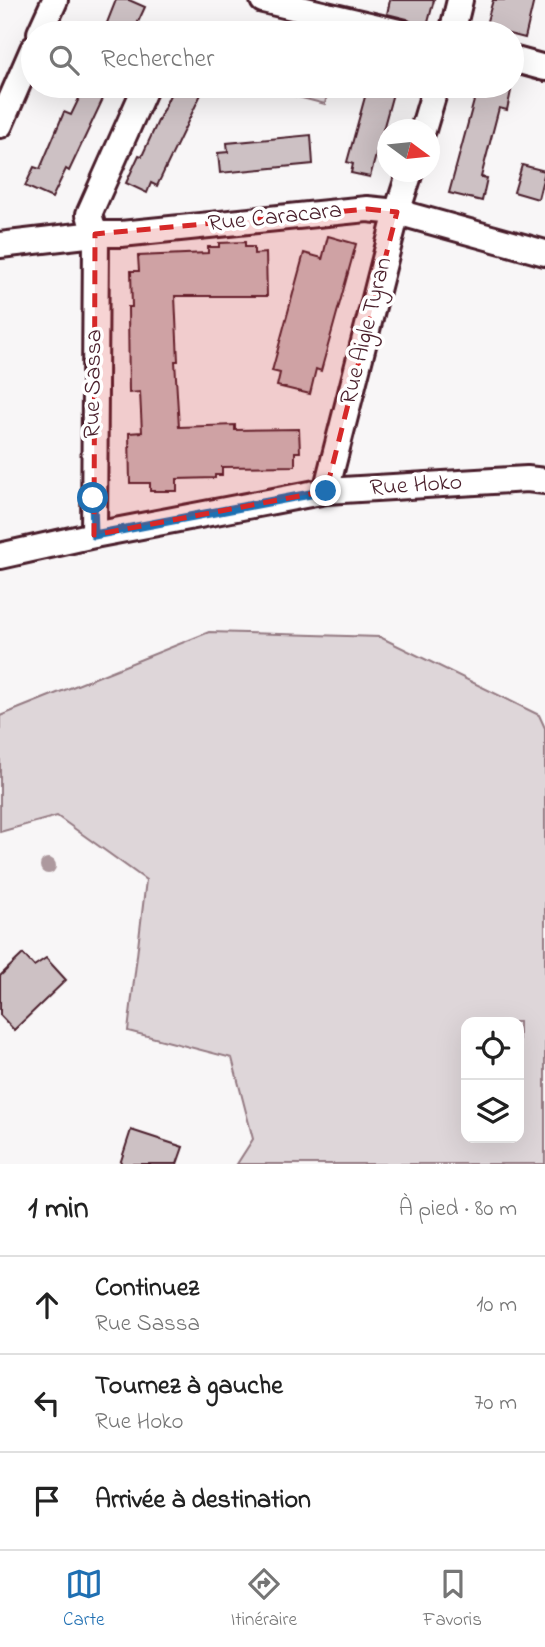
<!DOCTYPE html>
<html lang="fr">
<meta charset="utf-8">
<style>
:root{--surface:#fff;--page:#f6f6f6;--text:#222;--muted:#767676;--line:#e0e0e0;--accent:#1f6fb2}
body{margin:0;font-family:"Indie Flower",sans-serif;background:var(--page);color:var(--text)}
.controls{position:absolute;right:21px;bottom:21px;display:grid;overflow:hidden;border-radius:14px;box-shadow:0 7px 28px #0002}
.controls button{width:63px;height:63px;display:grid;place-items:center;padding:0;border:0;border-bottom:2px solid var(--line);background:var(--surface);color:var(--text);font:35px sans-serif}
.compass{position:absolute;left:377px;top:119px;width:63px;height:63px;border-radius:50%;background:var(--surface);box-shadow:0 7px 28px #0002;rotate:105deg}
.stop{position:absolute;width:21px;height:21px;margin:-16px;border:5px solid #1f6fb2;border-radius:50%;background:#fff}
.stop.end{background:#1f6fb2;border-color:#fff;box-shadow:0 2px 7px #0008}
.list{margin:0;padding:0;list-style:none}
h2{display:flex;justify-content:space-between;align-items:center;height:91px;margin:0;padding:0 28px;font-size:30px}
h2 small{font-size:23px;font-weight:400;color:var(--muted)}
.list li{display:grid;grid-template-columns:46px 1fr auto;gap:21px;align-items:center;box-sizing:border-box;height:98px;padding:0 28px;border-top:2px solid var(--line)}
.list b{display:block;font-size:26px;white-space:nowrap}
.list p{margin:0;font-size:23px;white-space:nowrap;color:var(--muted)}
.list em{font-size:23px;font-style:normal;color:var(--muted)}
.icon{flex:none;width:38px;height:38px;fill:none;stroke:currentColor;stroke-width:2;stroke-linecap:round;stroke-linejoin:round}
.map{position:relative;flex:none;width:545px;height:1164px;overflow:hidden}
.search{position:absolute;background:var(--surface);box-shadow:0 7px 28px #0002;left:21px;right:21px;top:21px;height:77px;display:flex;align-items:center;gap:18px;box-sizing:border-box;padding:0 24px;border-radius:38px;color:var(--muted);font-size:26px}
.sheet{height:385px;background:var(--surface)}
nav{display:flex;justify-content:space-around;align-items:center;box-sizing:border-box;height:98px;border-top:2px solid var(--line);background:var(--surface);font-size:19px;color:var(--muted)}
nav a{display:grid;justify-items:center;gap:4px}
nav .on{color:var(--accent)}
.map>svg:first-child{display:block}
.green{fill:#ded6d9;stroke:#947a82;stroke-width:2;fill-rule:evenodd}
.building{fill:#cdc1c4;stroke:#4a1f2b;stroke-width:2}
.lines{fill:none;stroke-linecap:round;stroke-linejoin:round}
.minor-casing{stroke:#4a1f2b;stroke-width:30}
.minor{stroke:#fff;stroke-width:24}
.tree{fill:#ad999e}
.route{stroke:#1f6fb2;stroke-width:9}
.marked{fill:#d62828;fill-opacity:0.2;stroke:#d62828;stroke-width:5;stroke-dasharray:14 9;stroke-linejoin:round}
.labels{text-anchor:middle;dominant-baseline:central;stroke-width:7;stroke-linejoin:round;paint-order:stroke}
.street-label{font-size:24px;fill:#4a1f2b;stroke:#fff}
</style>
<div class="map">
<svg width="545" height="1164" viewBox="0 0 545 1164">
<rect width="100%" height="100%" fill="#f8f6f7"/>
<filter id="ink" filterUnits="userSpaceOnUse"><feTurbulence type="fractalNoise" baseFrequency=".0143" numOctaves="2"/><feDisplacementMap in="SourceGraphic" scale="14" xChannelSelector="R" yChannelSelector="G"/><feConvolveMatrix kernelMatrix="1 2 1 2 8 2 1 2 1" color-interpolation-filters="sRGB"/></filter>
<g filter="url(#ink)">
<!-- green -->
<g class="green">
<polygon points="269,86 329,86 325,104 268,89"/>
<path d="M209,632L380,637L539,715L545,728V1164H237L253,1139L232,1058L128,1031L146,880L57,816L0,832V716ZM466,1022H519V1138H466Z"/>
</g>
<!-- building -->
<g class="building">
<polygon points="116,0 129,0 145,7 133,33 103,33"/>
<polygon points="390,0 434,0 426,30 416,27 407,19 387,14"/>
<polygon points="493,0 534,0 525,38 485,28"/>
<polygon points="85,86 109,86 69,171 66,169 52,198 25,186 34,167 40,169 64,112 71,115"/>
<polygon points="174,86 205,86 157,186 151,183 147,193 126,183 139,155 142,156"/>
<polygon points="368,86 395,86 370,177 351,173 353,164 347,162"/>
<polygon points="478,86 493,86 511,91 507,110 499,108 481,177 487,178 482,201 449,193"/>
<polygon points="311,135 313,164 220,173 218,153 228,152 227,143"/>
<polygon points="522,165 545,171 538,199 514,192"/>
<polygon points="328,236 356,244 321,371 316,369 310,394 277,386 280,373 272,371 304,253 322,258 322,260"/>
<polygon points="245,242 245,247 254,247 254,254 266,253 267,296 175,296 178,361 175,361 179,427 235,425 235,430 299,429 300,452 295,452 295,466 222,467 222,475 215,475 215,478 177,479 177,491 150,491 150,483 130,483 129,433 142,432 140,392 129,393 128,307 132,307 131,271 139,271 138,256 208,253 208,247 219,247 219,243"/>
<polygon points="23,954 34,966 46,958 66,980 14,1030 0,1015 0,976"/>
<polygon points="131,1130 183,1147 177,1164 120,1164"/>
</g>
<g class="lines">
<!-- minor casing -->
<g class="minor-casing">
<g id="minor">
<polyline points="263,0 403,33"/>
<polyline points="40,33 55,0"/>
<polyline points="452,33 460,0"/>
<polyline points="512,59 545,68"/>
<polyline points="0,125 33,49"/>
<polyline points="423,130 436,86"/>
<polyline points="0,245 95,234 121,234 367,209 397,212 545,253"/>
<polyline points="326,491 397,212 410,172"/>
<polyline points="94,535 96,239 89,214 146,86"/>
<polyline points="0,556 94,535 326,491 527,479 545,481"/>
</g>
</g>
<!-- minor -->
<use href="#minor" class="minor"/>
</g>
<!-- trees -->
<circle class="tree" cx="48" cy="866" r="8"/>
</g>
<g class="lines" filter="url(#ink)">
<!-- route -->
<polyline class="route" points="93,498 94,535 326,491"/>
</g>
<!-- marked area -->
<path class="marked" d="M367,209L397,212L326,491L94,535L95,234Z"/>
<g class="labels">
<!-- street labels -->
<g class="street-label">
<text transform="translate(275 218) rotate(-6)">Rue Caracara</text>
<text transform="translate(367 331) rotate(-76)">Rue Aigle Tyran</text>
<text transform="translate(94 384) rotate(-89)">Rue Sassa</text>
<text transform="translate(416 486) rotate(-4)">Rue Hoko</text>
</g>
</g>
</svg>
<div class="controls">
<button><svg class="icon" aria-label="locate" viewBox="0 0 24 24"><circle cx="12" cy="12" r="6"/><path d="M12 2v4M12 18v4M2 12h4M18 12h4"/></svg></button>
<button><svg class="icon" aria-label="layers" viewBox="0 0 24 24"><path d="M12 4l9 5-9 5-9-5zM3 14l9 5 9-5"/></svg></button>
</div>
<svg class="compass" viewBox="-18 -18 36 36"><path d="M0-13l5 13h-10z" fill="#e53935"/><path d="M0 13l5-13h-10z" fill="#767676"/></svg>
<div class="stop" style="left:93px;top:498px"></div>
<div class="stop end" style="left:326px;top:491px"></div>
<div class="search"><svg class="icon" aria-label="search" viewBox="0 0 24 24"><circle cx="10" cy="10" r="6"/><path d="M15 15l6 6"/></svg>Rechercher</div>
</div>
<section class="sheet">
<h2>1 min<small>À pied · 80 m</small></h2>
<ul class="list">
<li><svg class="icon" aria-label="ahead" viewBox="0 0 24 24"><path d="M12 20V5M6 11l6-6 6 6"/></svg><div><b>Continuez</b><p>Rue Sassa</p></div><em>10 m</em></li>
<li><svg class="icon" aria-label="left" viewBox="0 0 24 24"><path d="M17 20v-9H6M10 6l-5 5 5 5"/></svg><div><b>Tournez à gauche</b><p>Rue Hoko</p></div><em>70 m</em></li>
<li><svg class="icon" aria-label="arrive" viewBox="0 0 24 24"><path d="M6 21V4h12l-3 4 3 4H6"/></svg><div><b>Arrivée à destination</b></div></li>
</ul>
</section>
<nav>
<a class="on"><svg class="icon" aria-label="map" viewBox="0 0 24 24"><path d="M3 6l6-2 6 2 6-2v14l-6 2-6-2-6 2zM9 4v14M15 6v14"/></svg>Carte</a>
<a><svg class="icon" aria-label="directions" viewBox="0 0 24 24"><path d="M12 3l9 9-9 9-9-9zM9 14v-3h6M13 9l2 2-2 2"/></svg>Itinéraire</a>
<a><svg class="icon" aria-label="saved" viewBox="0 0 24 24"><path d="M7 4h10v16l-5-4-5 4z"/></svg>Favoris</a>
</nav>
